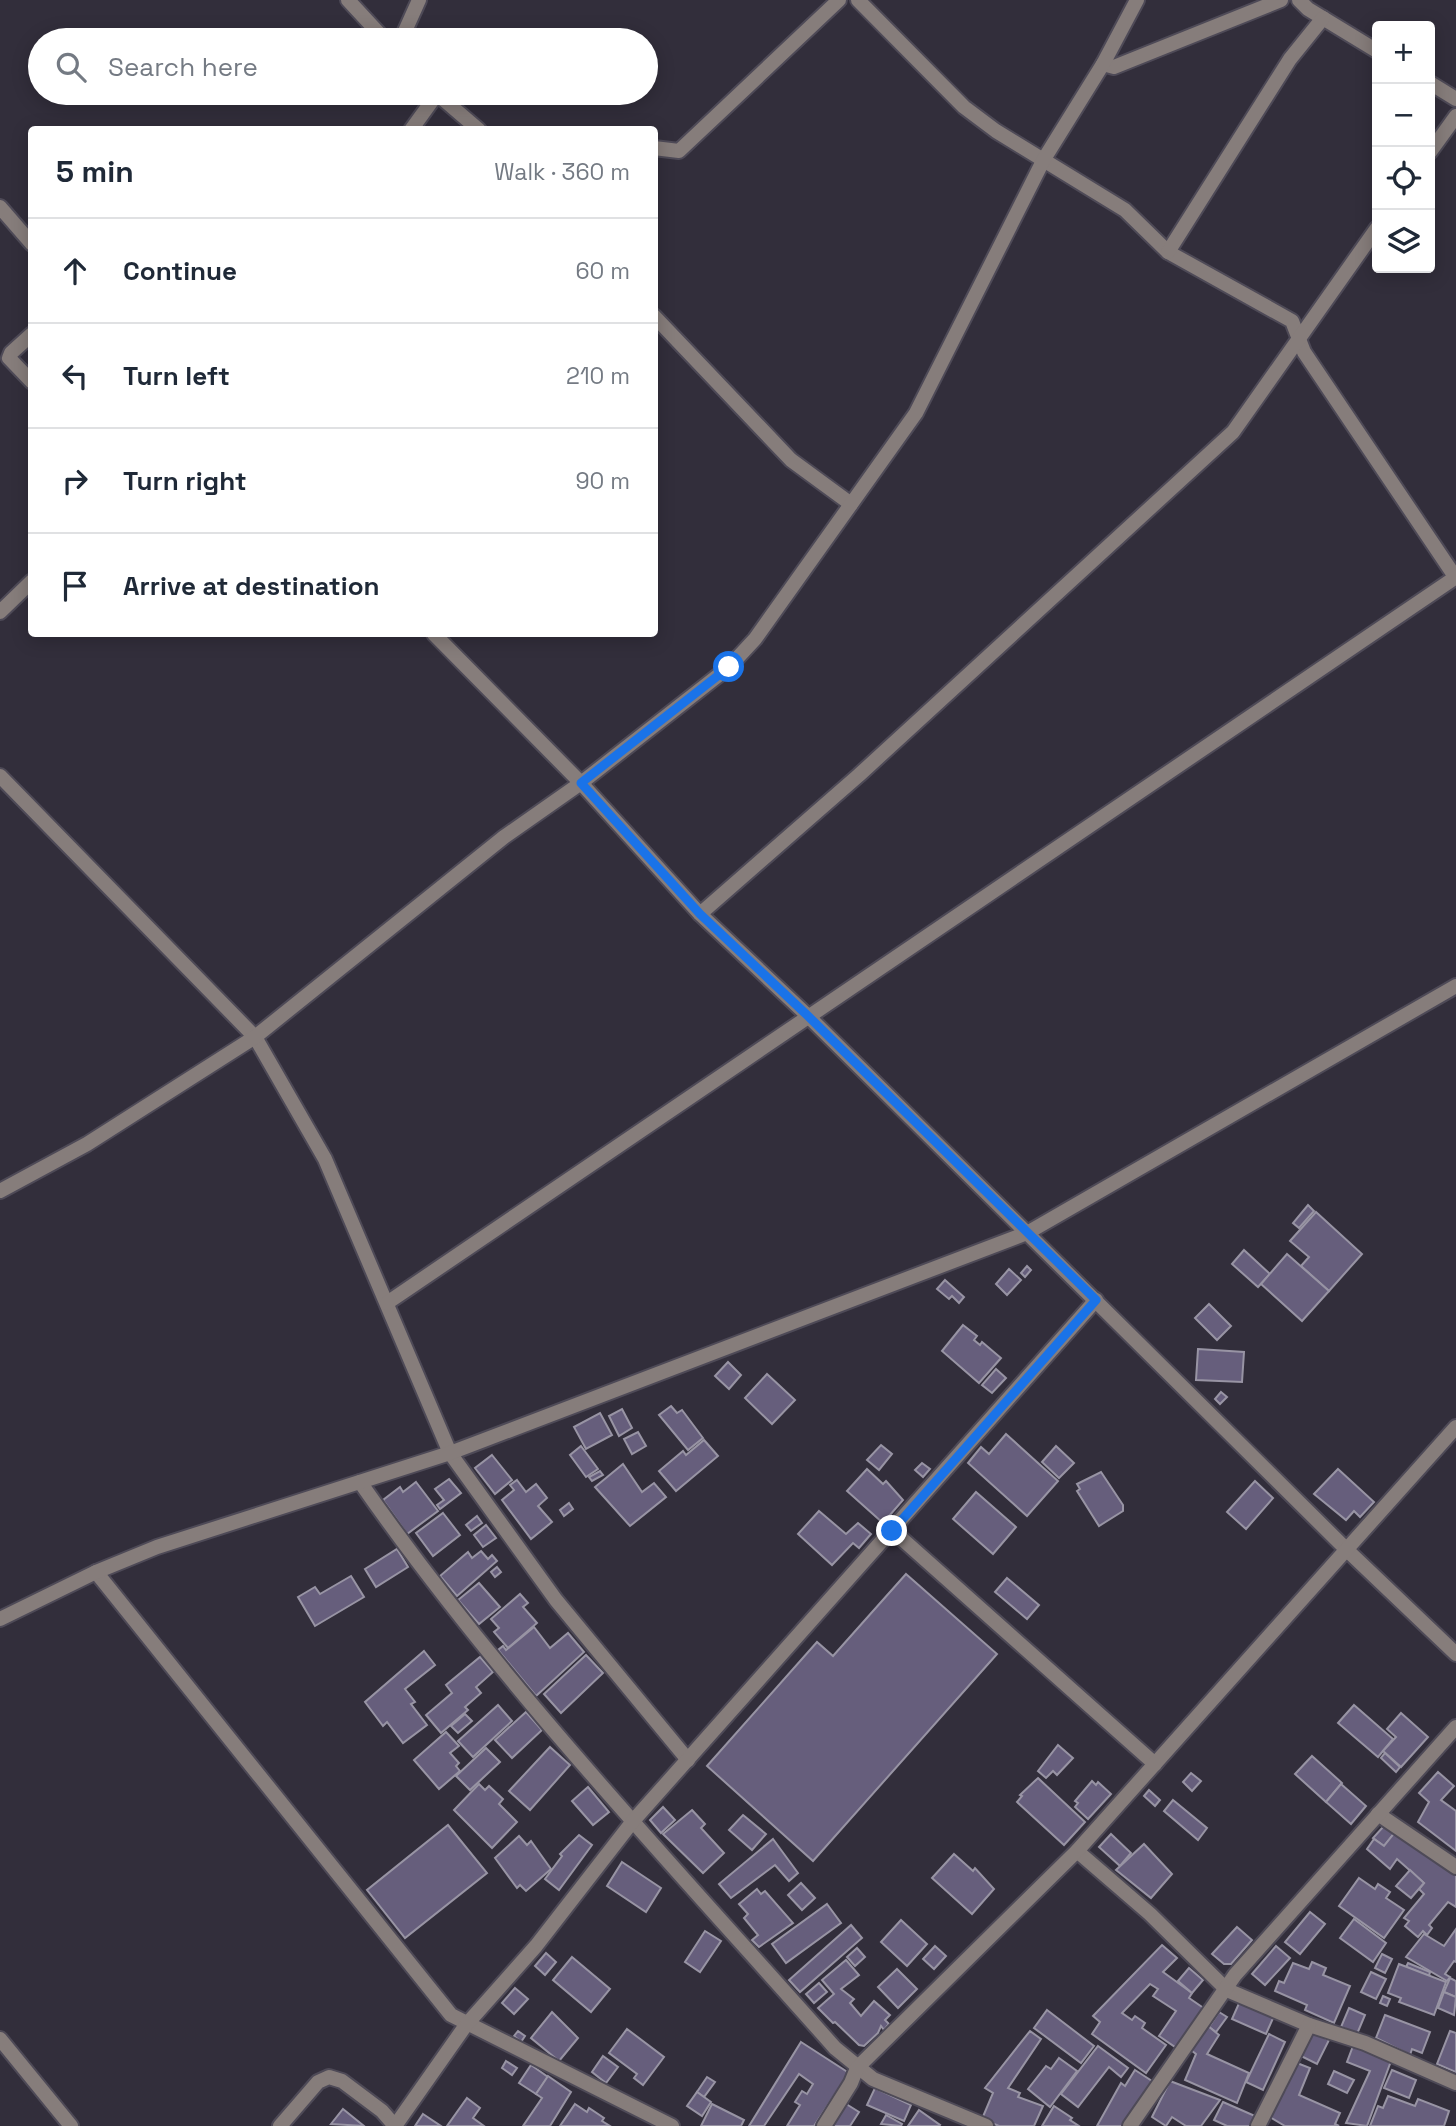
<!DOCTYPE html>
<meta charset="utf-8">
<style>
:root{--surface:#fff;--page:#f2f2f3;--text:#1f2937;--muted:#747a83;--line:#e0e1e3}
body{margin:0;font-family:"Space Grotesk",sans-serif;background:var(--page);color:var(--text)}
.controls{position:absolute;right:21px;top:21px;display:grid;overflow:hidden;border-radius:7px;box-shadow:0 4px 18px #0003}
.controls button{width:63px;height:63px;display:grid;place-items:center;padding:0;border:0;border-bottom:2px solid var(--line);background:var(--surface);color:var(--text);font:35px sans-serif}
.stop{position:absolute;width:21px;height:21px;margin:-16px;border:5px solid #1a73e8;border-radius:50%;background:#fff}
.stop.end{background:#1a73e8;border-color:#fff;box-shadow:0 2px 7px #0008}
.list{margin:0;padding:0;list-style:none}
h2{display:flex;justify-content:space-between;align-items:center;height:91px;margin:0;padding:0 28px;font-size:30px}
h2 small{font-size:23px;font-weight:400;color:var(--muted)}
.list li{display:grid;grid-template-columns:46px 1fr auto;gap:21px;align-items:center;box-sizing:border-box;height:105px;padding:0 28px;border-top:2px solid var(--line)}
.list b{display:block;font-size:26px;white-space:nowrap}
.list em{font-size:23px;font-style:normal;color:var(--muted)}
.icon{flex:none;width:38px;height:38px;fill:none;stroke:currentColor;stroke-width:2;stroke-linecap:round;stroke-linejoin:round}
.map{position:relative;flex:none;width:1456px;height:2126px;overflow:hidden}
.search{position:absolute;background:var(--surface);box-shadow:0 4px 18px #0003;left:28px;top:28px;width:630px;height:77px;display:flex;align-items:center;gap:18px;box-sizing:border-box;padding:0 24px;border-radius:38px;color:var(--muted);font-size:26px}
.panel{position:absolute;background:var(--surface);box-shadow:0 4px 18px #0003;left:28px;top:126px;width:630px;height:511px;border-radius:7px}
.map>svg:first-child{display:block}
.building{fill:#665e7c;stroke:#9894a4;stroke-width:2}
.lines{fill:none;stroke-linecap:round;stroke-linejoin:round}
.street-casing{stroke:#4e4a57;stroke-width:18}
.street{stroke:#867d7b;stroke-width:14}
.route{stroke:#1a73e8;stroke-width:9}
</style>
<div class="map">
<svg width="1456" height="2126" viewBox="0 0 1456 2126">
<rect width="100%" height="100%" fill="#322e3b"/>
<!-- building -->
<g class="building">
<polygon points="1308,1205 1314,1211 1299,1228 1293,1223"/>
<polygon points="1316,1212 1362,1254 1329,1291 1301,1266 1309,1257 1290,1241"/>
<polygon points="1244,1250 1270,1274 1258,1287 1232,1264"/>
<polygon points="1287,1254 1329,1291 1302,1321 1261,1284"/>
<polygon points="1027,1266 1031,1270 1025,1277 1021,1273"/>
<polygon points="1009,1269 1021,1280 1007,1295 996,1284"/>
<polygon points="945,1280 964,1297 959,1303 952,1296 949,1299 937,1289"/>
<polygon points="1209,1304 1231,1326 1217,1340 1195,1318"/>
<polygon points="963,1325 977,1336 974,1340 980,1345 982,1342 1001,1358 979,1383 942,1351"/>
<polygon points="1198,1349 1244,1352 1242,1382 1196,1380"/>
<polygon points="728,1362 741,1375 729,1389 715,1376"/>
<polygon points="996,1369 1006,1378 992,1393 982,1385"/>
<polygon points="767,1374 795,1400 772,1424 745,1398"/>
<polygon points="1221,1392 1227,1397 1220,1404 1215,1399"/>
<polygon points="671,1406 677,1413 682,1410 703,1438 688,1450 659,1415"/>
<polygon points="622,1409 632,1428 619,1436 609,1416"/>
<polygon points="600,1413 612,1435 586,1449 574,1427"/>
<polygon points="638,1432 646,1446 632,1454 624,1439"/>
<polygon points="1006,1434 1058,1481 1027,1516 968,1463 981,1447 989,1454"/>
<polygon points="704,1440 718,1456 676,1491 659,1471 683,1451 686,1455"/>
<polygon points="881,1445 892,1454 879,1470 867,1460"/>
<polygon points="581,1446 598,1469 586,1477 570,1455"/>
<polygon points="1056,1446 1074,1463 1059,1478 1042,1462"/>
<polygon points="492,1455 512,1480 495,1494 475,1468"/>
<polygon points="922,1463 930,1469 923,1477 915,1470"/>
<polygon points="623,1464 642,1492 654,1483 666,1497 630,1526 595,1487"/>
<polygon points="867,1469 883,1484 886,1481 903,1500 883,1523 847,1491"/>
<polygon points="1338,1469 1374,1502 1360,1517 1354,1511 1346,1520 1314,1494"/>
<polygon points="600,1471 603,1475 592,1481 589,1477"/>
<polygon points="1101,1472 1123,1505 1123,1511 1099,1526 1077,1491 1080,1489 1077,1484"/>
<polygon points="449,1479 461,1493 440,1509 437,1505 444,1500 435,1489"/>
<polygon points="517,1480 526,1492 536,1484 547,1498 538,1506 552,1522 531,1539 502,1500 514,1490 510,1485"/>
<polygon points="1255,1481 1273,1498 1246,1529 1227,1512"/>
<polygon points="416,1482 438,1511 407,1534 383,1500 400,1487 403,1492"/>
<polygon points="976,1492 1016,1527 993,1554 953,1519"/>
<polygon points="569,1503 573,1509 564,1516 560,1510"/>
<polygon points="819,1511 846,1534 858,1523 871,1534 859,1548 853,1543 832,1565 798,1534"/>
<polygon points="443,1513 460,1535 433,1556 416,1533"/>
<polygon points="477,1516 482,1523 471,1531 466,1525"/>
<polygon points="486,1525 496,1538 483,1547 474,1535"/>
<polygon points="397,1549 408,1567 376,1587 365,1569"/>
<polygon points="481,1551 488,1559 492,1555 497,1561 457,1596 440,1576 468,1552 472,1558"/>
<polygon points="497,1567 501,1572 495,1577 491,1572"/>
<polygon points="906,1574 997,1654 813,1861 707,1766 817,1642 833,1656"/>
<polygon points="351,1576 364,1597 315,1626 298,1597 315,1587 320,1594"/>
<polygon points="1007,1578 1039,1605 1027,1619 995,1592"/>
<polygon points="479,1583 500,1607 479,1624 458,1600"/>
<polygon points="520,1594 528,1603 523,1607 537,1623 508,1648 494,1632 499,1628 491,1619"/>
<polygon points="534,1627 550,1648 568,1633 584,1652 536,1696 498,1650 503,1646 506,1650"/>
<polygon points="424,1651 435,1665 405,1689 415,1702 411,1704 427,1725 403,1743 387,1722 383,1726 365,1702"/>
<polygon points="586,1655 603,1673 561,1713 544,1694"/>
<polygon points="480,1657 493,1672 476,1687 481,1693 465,1707 468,1710 441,1733 426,1715 452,1693 446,1685"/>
<polygon points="498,1705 512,1721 473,1757 458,1741"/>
<polygon points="1354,1705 1393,1739 1378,1757 1338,1723"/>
<polygon points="526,1712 542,1730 512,1758 495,1740"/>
<polygon points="1401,1713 1428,1737 1401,1767 1383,1751 1396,1737 1387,1729"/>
<polygon points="465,1714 472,1721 458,1733 451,1726"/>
<polygon points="446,1732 459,1746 450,1753 459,1763 456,1766 460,1771 439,1789 414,1760"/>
<polygon points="1058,1745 1073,1758 1057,1775 1053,1771 1046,1778 1038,1771"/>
<polygon points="550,1747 570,1765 530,1810 509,1791"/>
<polygon points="486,1748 500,1762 470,1790 456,1776"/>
<polygon points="1385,1753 1400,1767 1396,1772 1381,1758"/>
<polygon points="1312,1756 1342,1783 1326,1802 1295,1774"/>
<polygon points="1438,1772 1454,1786 1441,1800 1456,1811 1456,1851 1418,1822 1429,1802 1419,1793"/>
<polygon points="1191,1773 1201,1781 1192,1791 1183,1782"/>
<polygon points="1038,1778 1085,1822 1064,1845 1017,1802 1022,1796 1020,1795"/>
<polygon points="1092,1781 1096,1785 1098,1782 1111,1794 1088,1819 1075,1807 1078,1803 1075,1801"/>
<polygon points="479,1784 485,1790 489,1786 503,1799 499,1804 517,1822 492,1848 454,1810"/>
<polygon points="1341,1784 1366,1806 1351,1824 1326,1802"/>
<polygon points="588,1787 609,1812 593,1825 572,1801"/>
<polygon points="1149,1790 1160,1800 1155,1806 1144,1796"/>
<polygon points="1173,1800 1207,1828 1198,1840 1164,1811"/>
<polygon points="663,1807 675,1820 661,1833 650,1820"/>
<polygon points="692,1810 705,1824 701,1828 724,1853 703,1873 663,1834"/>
<polygon points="743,1815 766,1834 752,1850 729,1830"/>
<polygon points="448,1825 487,1873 405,1938 367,1890"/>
<polygon points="1392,1826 1397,1830 1384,1846 1373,1838 1383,1827"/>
<polygon points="1396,1831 1456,1870 1456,1907 1448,1902 1429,1925 1432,1928 1427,1935 1423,1931 1418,1937 1405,1926 1409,1921 1404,1918 1424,1894 1419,1889 1424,1883 1397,1859 1390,1869 1367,1849 1374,1839 1384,1846"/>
<polygon points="1111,1834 1131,1853 1120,1866 1099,1847"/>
<polygon points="579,1835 592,1845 559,1890 545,1879 562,1856 560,1854"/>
<polygon points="519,1836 527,1845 531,1841 551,1869 526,1891 520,1885 517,1888 495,1858"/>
<polygon points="773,1839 798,1873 789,1881 775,1865 731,1898 719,1884"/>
<polygon points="1144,1844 1172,1874 1151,1898 1116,1870"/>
<polygon points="954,1854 973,1871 975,1868 994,1889 972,1914 932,1878"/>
<polygon points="622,1862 661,1888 646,1912 607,1886"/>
<polygon points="1410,1870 1424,1883 1411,1898 1396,1886"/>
<polygon points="1359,1878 1375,1889 1378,1884 1390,1892 1386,1898 1404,1910 1384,1938 1339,1906"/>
<polygon points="801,1883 815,1898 802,1910 788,1895"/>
<polygon points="757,1889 761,1894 765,1891 793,1923 759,1947 752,1940 758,1935 744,1918 748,1914 739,1904"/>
<polygon points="827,1904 841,1923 786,1963 772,1944"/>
<polygon points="1310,1912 1325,1924 1300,1954 1285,1942"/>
<polygon points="1354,1919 1386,1943 1373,1962 1340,1938"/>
<polygon points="901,1920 927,1944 907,1966 881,1942"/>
<polygon points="851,1925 862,1938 800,1992 789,1980"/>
<polygon points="1237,1927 1252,1940 1231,1964 1224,1964 1212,1954"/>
<polygon points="1456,1929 1456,1962 1454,1961 1445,1974 1450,1977 1447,1981 1406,1957 1424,1934 1444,1946"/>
<polygon points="705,1931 721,1941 700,1972 685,1962"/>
<polygon points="1162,1945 1177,1958 1163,1972 1192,1993 1189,1998 1205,2009 1178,2049 1159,2036 1176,2011 1153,1996 1158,1989 1150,1984 1122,2013 1132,2020 1135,2016 1145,2023 1142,2028 1166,2045 1146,2073 1092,2034 1100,2022 1093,2016"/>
<polygon points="935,1946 946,1956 934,1969 923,1959"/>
<polygon points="1276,1946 1290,1958 1265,1985 1252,1974"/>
<polygon points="857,1948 865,1957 855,1966 847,1957"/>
<polygon points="546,1953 556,1962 545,1975 535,1966"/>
<polygon points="1382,1954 1392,1959 1385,1973 1375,1968"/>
<polygon points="572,1957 610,1989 591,2012 553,1980"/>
<polygon points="846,1960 859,1975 841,1989 854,1999 850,2003 861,2016 874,2001 890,2015 885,2020 889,2024 884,2030 881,2026 878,2033 864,2046 859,2045 835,2022 833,2023 818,2008 834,1994 822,1980"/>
<polygon points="1312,1962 1326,1968 1323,1975 1350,1986 1334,2023 1305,2010 1307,2005 1275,1991 1279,1981 1284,1983 1293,1963 1309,1969"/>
<polygon points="1408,1963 1430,1972 1429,1976 1406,1967"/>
<polygon points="1399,1964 1446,1982 1434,2015 1399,2002 1401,1998 1388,1993"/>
<polygon points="1189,1968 1203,1980 1192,1993 1178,1981"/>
<polygon points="897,1969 917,1989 898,2008 878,1987"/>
<polygon points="1371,1972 1386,1979 1376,1999 1361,1992"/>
<polygon points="1450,1978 1456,1981 1456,1997 1444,1992"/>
<polygon points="819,1983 827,1992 814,2003 806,1994"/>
<polygon points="515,1988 528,1999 514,2014 502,2003"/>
<polygon points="1444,1992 1456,1997 1454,2015 1438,2008"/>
<polygon points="1383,1996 1390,1999 1387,2006 1380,2003"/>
<polygon points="1240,2001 1274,2016 1266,2034 1232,2019"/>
<polygon points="1349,2008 1365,2015 1357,2034 1341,2027"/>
<polygon points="1047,2010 1094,2046 1081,2063 1034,2028"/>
<polygon points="552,2012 578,2038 559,2061 531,2038"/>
<polygon points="1219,2012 1227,2017 1216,2032 1209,2027"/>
<polygon points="1385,2015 1430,2032 1422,2053 1412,2049 1410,2055 1376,2038"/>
<polygon points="1208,2026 1219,2035 1207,2054 1249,2073 1237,2103 1185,2080 1196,2054 1191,2050"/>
<polygon points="627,2029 664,2057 643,2085 634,2078 637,2074 609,2053"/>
<polygon points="518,2031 525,2036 521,2042 514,2036"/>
<polygon points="1030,2031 1041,2039 1008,2088 1020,2093 1018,2097 1043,2106 1034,2126 999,2126 982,2119 993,2093 985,2088"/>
<polygon points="1450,2031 1456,2033 1456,2072 1437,2064"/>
<polygon points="1313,2032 1329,2040 1317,2064 1301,2056"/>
<polygon points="1269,2034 1285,2042 1263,2090 1246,2082"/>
<polygon points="801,2042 849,2073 814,2126 787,2126 800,2105 795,2102 802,2091 807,2094 813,2084 799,2074 764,2126 749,2126"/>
<polygon points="1098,2046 1128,2068 1121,2077 1109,2067 1078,2107 1061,2094"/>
<polygon points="1353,2046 1391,2061 1367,2126 1346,2123 1370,2071 1347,2062"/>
<polygon points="603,2056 618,2067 606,2083 592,2072"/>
<polygon points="1059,2058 1077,2071 1050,2107 1028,2089 1046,2066 1051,2069"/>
<polygon points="506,2061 517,2068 512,2075 502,2068"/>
<polygon points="1297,2063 1310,2068 1299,2095 1340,2113 1335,2124 1339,2126 1285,2126 1268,2116 1283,2089 1285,2090"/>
<polygon points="531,2065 548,2077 536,2094 519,2083"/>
<polygon points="1135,2070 1152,2081 1124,2126 1097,2126 1121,2083 1125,2086"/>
<polygon points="1392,2070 1416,2080 1409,2098 1384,2088"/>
<polygon points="1334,2071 1354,2080 1347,2093 1328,2084"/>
<polygon points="548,2076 571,2092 550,2126 523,2126 542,2098 536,2094"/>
<polygon points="707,2077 715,2082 704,2097 697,2092"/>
<polygon points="1170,2081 1220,2100 1201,2126 1186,2126 1172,2117 1166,2126 1152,2117"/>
<polygon points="875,2088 911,2105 904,2121 867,2105"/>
<polygon points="697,2092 711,2102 702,2116 687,2106"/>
<polygon points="1388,2096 1415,2106 1418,2099 1449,2111 1444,2126 1370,2126 1378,2106 1383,2108"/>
<polygon points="467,2098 480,2108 473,2118 484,2126 447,2126"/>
<polygon points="843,2102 859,2112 850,2126 827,2126"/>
<polygon points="1223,2102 1255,2116 1250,2126 1227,2126 1214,2120"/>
<polygon points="575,2104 587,2112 589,2108 604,2118 602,2121 610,2126 560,2126"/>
<polygon points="712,2104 744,2120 741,2126 701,2126"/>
<polygon points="1054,2106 1072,2118 1070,2120 1079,2126 1042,2126"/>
<polygon points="343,2109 364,2126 331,2124"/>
<polygon points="919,2110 940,2125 939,2126 908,2126"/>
<polygon points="423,2114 441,2126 415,2126"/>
<polygon points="886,2115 902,2124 901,2126 881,2124"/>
</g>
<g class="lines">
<!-- street casing -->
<g class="street-casing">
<g id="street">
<polyline points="348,0 385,40"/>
<polyline points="858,0 964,107 996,131 1125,210 1168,252 1292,321 1304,352 1456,578"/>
<polyline points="1299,0 1308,9 1377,51"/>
<polyline points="401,40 419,0"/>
<polyline points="1103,64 1114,67 1281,0"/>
<polyline points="1430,83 1456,99"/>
<polyline points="436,93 479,130"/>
<polyline points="411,130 437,94"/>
<polyline points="654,148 679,151 839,0"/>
<polyline points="1430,152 1456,116"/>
<polyline points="0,207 32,244"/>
<polyline points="1168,252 1290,59 1323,18"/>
<polyline points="654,316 791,460 851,504"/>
<polyline points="32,334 11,353 9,358 32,382"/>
<polyline points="0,612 32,581"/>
<polyline points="434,634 581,783 700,914 807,1015 1348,1551 1456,1654"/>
<polyline points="0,776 255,1037 325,1159 450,1453 556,1600 688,1760"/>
<polyline points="700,914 859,775 1233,432 1377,228"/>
<polyline points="0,1191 87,1144 255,1037 504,837 581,783 729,667 755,639 916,413 1044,159 1103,64 1137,0"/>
<polyline points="387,1303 1456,577"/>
<path d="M360,1482C501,1684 672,1864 835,2048L873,2079L986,2126"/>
<polyline points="892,1530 1155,1764"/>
<polyline points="96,1572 451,2015 672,2126"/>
<polyline points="0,1619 96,1572 157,1547 450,1453 1027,1233 1456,986"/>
<polyline points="1378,1814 1456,1867"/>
<polyline points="1077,1851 1150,1914 1227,1990 1309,2025 1365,2043 1456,2083"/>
<polyline points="0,2039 71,2126"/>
<polyline points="280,2126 318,2082 329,2077 342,2081 382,2111 395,2126"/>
<polyline points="395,2126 466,2025 536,1946 633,1821 1096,1300"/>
<polyline points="824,2126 851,2083 857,2068 1077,1851 1456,1427"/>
<polyline points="1130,2126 1235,1975 1456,1727"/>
<polyline points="1258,2126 1309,2025"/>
</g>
</g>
<!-- street -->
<use href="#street" class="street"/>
</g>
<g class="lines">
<!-- route -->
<polyline class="route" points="729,667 581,783 700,914 807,1015 1096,1300 892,1531"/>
</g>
</svg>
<div class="controls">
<button>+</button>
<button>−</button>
<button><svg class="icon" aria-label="locate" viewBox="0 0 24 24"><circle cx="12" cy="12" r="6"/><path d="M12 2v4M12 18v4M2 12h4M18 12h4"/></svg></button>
<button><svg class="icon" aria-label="layers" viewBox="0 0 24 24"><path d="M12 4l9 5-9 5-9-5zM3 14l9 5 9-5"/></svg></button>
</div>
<div class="stop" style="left:729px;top:667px"></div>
<div class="stop end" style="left:892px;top:1531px"></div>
<div class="search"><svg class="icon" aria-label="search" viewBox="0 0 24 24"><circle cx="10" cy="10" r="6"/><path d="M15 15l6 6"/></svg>Search here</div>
<section class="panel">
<h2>5 min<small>Walk · 360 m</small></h2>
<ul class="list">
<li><svg class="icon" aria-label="ahead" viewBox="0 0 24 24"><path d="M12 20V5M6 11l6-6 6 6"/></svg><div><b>Continue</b></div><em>60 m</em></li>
<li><svg class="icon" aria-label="left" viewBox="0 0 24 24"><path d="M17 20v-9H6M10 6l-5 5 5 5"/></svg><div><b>Turn left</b></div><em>210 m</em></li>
<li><svg class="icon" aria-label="right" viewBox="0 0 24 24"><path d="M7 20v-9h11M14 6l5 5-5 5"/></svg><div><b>Turn right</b></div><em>90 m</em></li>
<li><svg class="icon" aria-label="arrive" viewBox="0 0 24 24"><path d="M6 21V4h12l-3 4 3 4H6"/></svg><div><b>Arrive at destination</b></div></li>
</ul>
</section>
</div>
